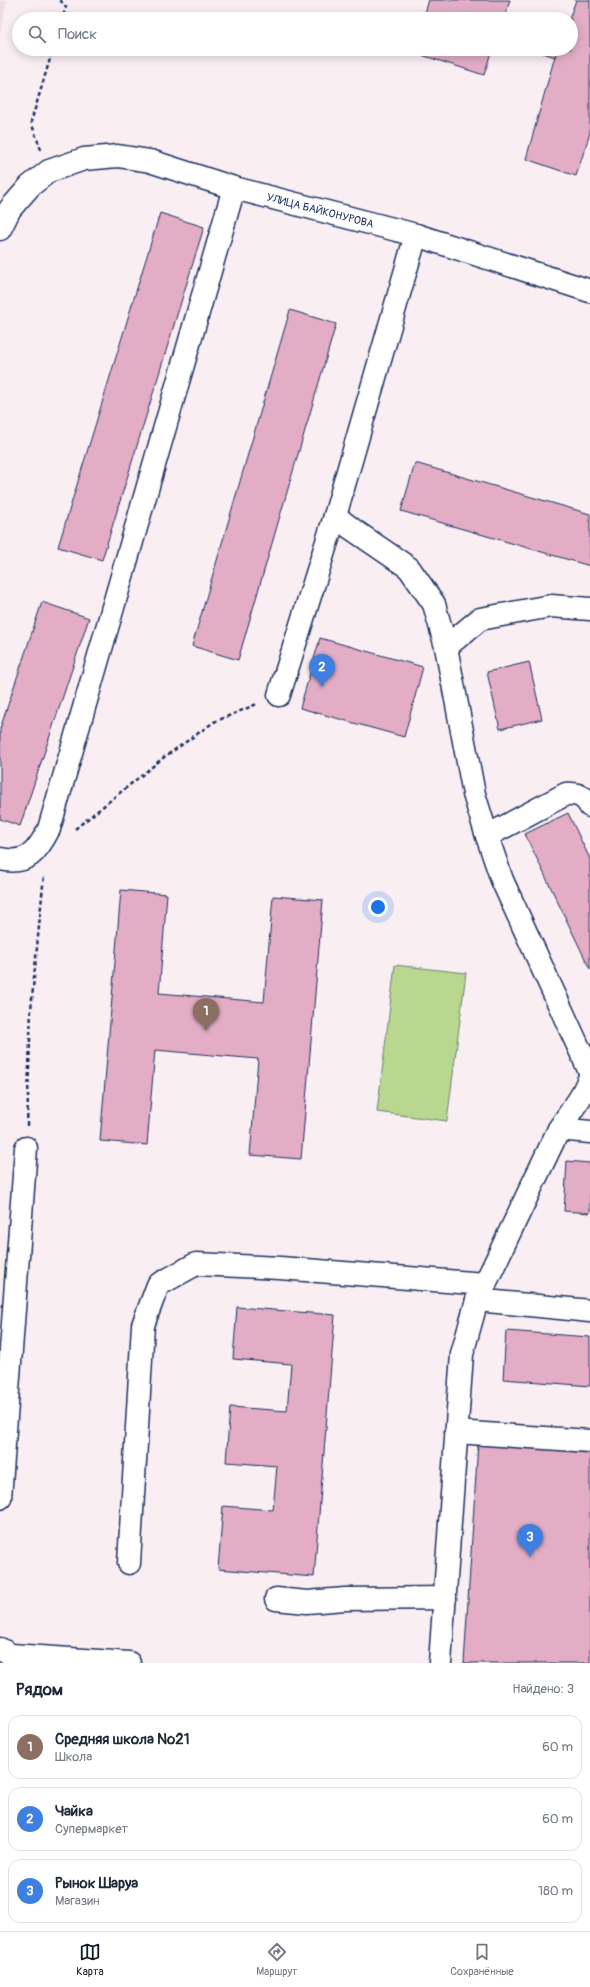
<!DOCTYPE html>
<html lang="ru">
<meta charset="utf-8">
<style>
:root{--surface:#fff;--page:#f6f6f7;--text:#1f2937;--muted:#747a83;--line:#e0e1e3;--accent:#111827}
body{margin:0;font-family:Pangolin,sans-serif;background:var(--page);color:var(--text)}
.you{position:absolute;left:378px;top:907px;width:14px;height:14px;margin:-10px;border:3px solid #fff;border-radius:50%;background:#1a73e8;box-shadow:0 0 0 6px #1a73e833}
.badge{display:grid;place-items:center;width:26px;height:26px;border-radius:50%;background:var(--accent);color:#fff;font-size:13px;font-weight:700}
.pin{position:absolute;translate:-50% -33px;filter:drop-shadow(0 1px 2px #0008)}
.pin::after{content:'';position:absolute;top:21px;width:14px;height:12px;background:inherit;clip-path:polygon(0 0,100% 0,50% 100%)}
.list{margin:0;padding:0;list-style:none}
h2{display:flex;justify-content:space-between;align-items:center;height:52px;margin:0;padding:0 16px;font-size:17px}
h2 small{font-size:13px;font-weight:400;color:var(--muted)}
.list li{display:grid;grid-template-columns:26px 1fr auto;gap:12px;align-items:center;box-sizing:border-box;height:64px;margin:0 8px 8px;padding:0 8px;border:1px solid var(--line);border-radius:12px}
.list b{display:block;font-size:15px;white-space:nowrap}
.list p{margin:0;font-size:13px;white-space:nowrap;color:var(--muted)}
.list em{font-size:13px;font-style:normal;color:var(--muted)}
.icon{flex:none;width:22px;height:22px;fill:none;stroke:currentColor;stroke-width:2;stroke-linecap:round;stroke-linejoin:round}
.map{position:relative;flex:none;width:590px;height:1663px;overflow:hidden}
.search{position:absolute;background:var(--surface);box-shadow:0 2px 10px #0003;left:12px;right:12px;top:12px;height:44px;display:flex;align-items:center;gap:10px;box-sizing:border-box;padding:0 14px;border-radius:22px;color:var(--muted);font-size:15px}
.sheet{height:268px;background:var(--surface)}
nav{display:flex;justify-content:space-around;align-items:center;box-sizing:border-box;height:56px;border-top:1px solid var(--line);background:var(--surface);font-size:11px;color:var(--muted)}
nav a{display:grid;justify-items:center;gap:2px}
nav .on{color:var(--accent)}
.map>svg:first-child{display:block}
.built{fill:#f2dbe5}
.green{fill:#b9d78f;stroke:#6a8376}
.building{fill:#e2adc5;stroke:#1b2f5e}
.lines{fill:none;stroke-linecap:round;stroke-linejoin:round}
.minor-casing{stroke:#1b2f5e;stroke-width:25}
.path{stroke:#1b2f5e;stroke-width:2.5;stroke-dasharray:4 3;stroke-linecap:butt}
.minor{stroke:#fff;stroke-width:22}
.labels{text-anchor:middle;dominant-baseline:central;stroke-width:3.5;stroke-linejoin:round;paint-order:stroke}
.street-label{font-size:11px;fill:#1b2f5e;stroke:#fff}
</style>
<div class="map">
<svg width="590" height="1663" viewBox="0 0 590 1663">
<rect width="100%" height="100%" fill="#f9eff3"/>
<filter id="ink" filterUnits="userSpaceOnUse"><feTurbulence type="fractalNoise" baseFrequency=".025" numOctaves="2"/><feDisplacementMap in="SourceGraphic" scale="8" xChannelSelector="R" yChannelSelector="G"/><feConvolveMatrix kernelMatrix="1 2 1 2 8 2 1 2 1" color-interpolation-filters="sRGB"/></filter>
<g filter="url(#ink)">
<!-- built -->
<polygon class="built" points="0,0 7,1 0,35"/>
<!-- green -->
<polygon class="green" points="395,965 466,973 447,1121 377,1112"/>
<!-- building -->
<g class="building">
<polygon points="429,0 510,0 504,19 423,19"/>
<polygon points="576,0 590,0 590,133 576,176 526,159 557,49 571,49 571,19 569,19"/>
<polygon points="413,49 492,49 484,75 412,52"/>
<polygon points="531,49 557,49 555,57"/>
<polygon points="160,213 204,227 102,560 58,547"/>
<polygon points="290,310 336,324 238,660 192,646"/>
<polygon points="415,463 590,514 590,566 401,511"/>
<polygon points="42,602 89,618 20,826 0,819 0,729"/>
<polygon points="320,638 423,667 404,737 300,708"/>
<polygon points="529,662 542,719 500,729 487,672"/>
<polygon points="568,813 590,859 590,969 525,834"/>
<polygon points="121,890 167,894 159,993 264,1002 273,896 323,900 301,1159 250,1155 258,1059 155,1050 147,1145 100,1141"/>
<polygon points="567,1161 590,1163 590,1213 564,1211"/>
<polygon points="237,1307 335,1315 314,1577 218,1569 223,1506 273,1510 277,1466 226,1462 230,1407 287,1411 291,1364 233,1359"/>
<polygon points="506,1331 590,1337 590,1386 503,1379"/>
<polygon points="478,1443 590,1450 590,1663 464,1663"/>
</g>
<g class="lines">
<!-- minor casing -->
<g class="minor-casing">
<g id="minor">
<path id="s1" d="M0,229L10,209L30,186L49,171L84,159L118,156L150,161L234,188L416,235L590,291"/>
<polyline points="416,235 335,516 352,529 409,568 434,604 446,647 474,794 486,833 502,880 590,1072"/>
<polyline points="446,647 480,619 551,606 590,609"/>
<polyline points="279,695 335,516"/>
<path d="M487,836L566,794C577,793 585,796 590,806"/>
<path d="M0,859C28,865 37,852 49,829L234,188"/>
<polyline points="559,1129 590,1132"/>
<polyline points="477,1300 590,1311"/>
<polyline points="456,1432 590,1441"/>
<polyline points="0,1498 26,1148"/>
<polyline points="129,1563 143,1325 158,1285 196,1264 280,1268 485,1284"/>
<polyline points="276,1599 307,1602 345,1599 445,1598"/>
<polyline points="0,1649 11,1655 129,1663"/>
<polyline points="440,1663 462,1354 477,1300 485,1284 559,1129 580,1098 590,1077"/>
</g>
</g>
<!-- path -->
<g class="path">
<polyline points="60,0 66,7 62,19"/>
<polyline points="41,150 31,122 53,49"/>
<polyline points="75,829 163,758 214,722 257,704"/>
<polyline points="27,1126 31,1009 44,875"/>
</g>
<!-- minor -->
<use href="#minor" class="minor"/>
</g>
</g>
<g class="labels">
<!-- street labels -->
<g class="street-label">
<text stroke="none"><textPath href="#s1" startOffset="358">УЛИЦА БАЙКОНУРОВА</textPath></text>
</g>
</g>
</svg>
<div class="you"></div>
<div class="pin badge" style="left:206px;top:1031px;background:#8d6e63">1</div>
<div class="pin badge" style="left:322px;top:687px;background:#3f7fe0">2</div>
<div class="pin badge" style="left:530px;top:1557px;background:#3f7fe0">3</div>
<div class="search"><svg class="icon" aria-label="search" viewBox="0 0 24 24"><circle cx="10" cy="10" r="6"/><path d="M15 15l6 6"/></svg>Поиск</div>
</div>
<section class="sheet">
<h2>Рядом<small>Найдено: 3</small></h2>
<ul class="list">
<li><span class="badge" style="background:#8d6e63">1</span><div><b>Средняя школа №21</b><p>Школа</p></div><em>60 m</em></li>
<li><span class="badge" style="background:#3f7fe0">2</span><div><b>Чайка</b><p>Супермаркет</p></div><em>60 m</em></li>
<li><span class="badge" style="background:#3f7fe0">3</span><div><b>Рынок Шаруа</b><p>Магазин</p></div><em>180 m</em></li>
</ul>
</section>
<nav>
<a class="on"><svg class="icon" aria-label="map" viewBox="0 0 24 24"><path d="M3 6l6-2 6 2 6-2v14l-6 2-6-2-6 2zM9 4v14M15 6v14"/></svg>Карта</a>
<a><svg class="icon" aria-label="directions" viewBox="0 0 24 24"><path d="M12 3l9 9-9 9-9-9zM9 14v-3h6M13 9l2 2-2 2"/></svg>Маршрут</a>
<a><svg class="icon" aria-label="saved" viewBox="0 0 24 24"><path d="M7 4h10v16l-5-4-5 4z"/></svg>Сохранённые</a>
</nav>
